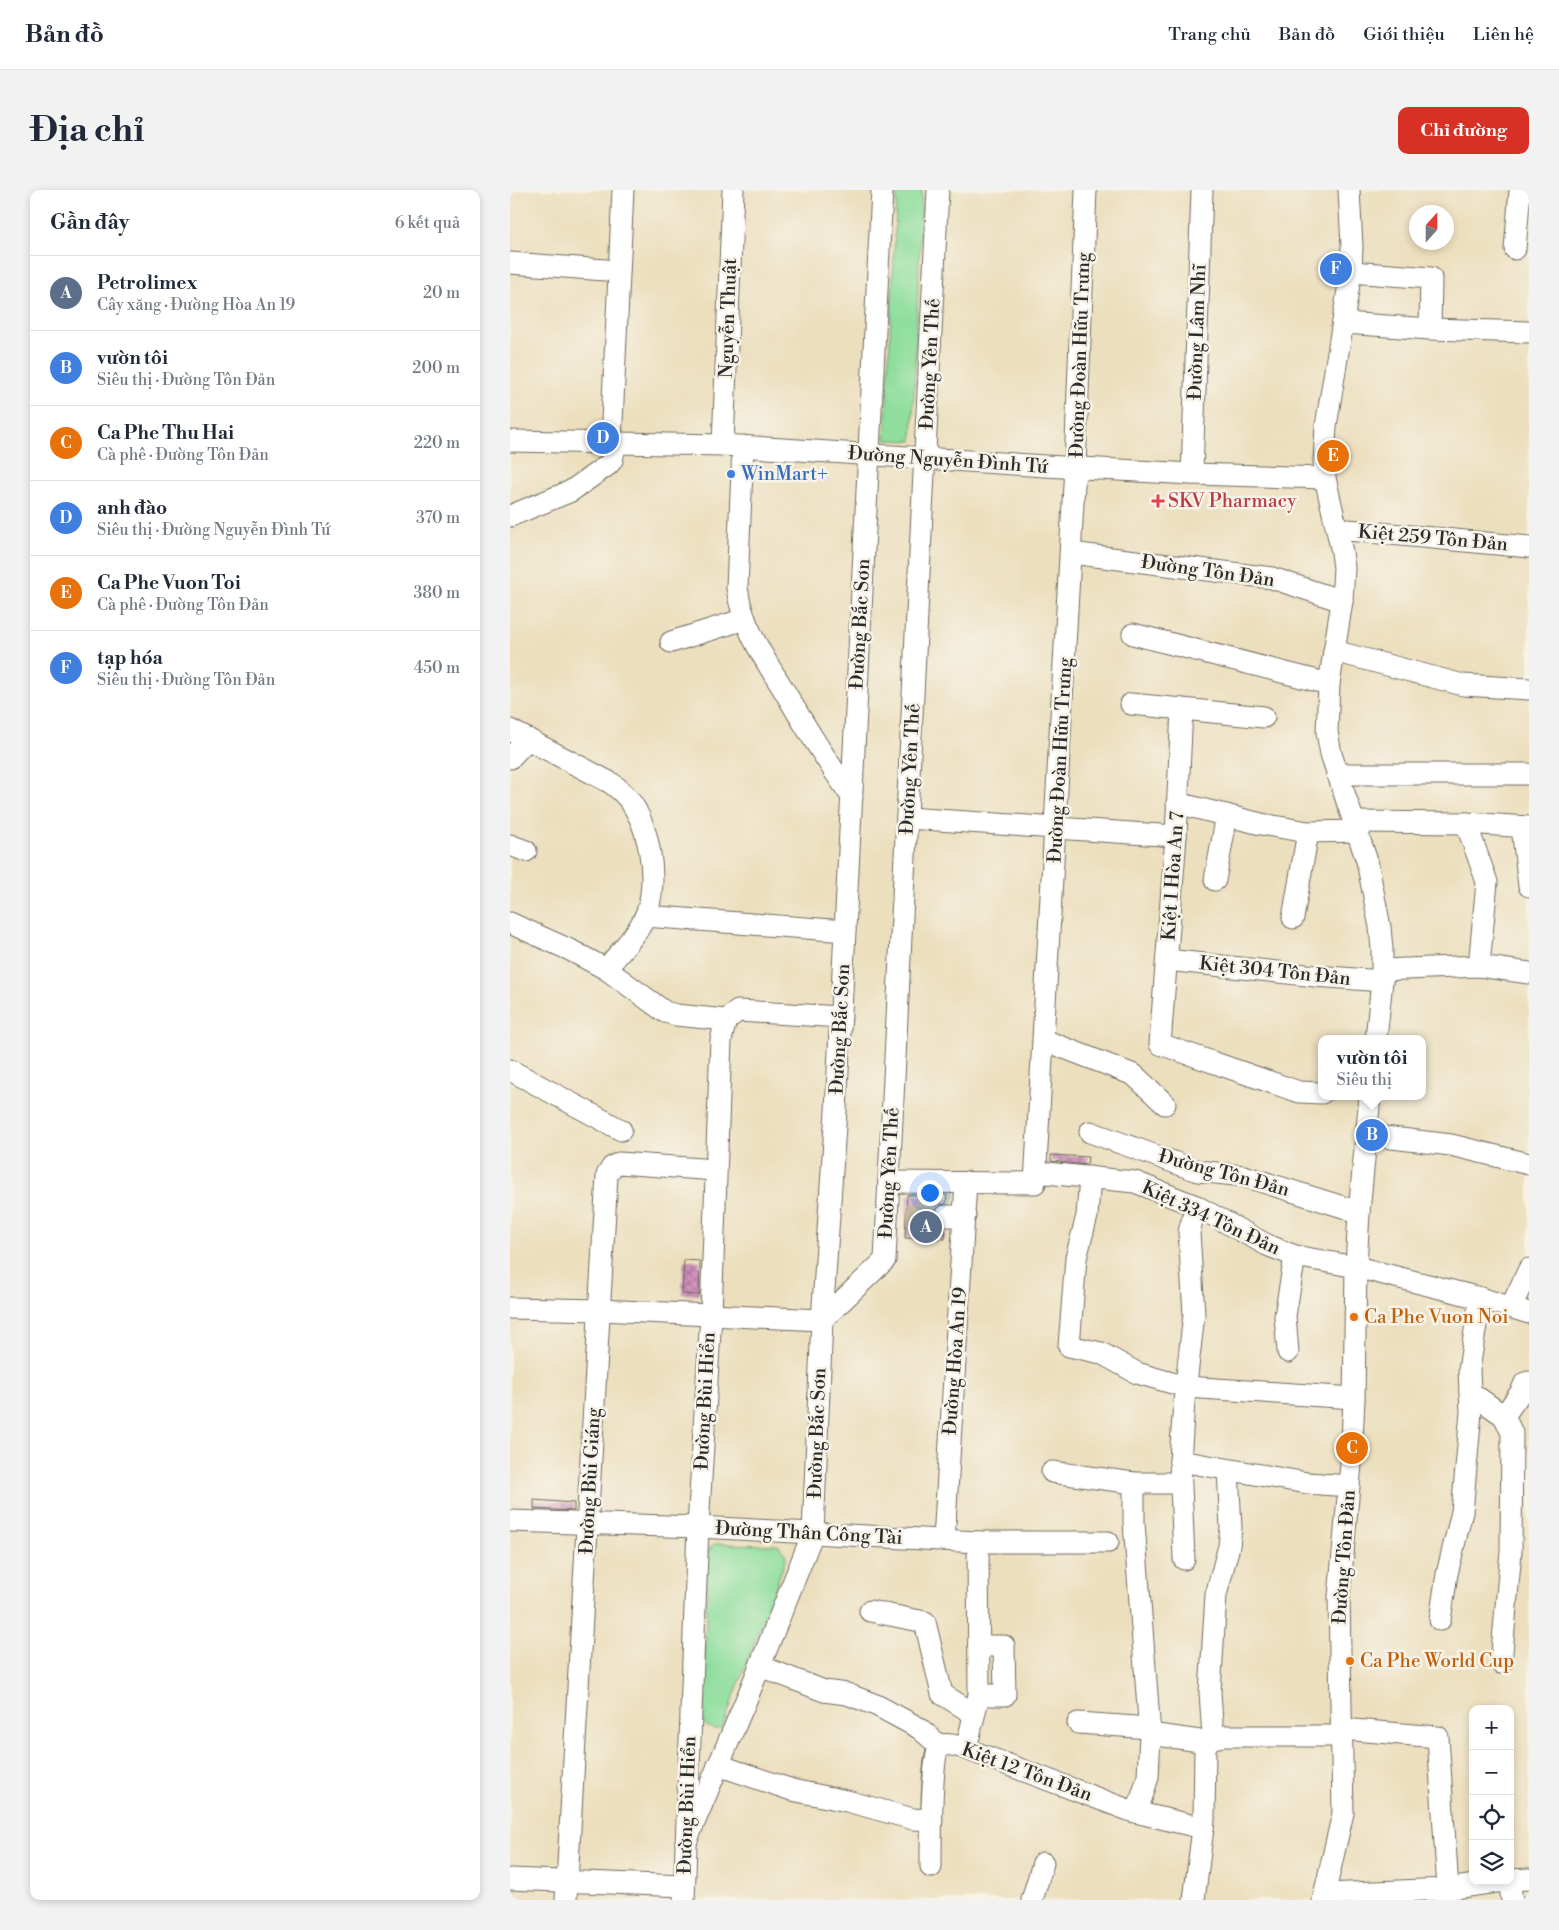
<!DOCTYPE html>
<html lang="vi">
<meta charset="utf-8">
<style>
:root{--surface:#fff;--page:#f2f2f3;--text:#1f2937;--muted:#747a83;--line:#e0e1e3;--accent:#d93025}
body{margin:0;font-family:"Libre Bodoni",serif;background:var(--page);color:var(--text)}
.controls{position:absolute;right:15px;bottom:15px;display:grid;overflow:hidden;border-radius:10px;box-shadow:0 2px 8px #0003}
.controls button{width:45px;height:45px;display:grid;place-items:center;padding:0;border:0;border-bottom:1px solid var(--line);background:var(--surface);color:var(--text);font:25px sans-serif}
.compass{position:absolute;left:899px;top:15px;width:45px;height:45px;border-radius:50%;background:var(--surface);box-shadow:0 2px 8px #0003;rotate:21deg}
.you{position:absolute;left:419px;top:1002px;width:18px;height:18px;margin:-12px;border:4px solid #fff;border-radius:50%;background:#1a73e8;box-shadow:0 0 0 8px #1a73e833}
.badge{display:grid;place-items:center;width:32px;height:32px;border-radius:50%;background:var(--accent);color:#fff;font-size:16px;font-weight:700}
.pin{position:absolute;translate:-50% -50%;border:2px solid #fff;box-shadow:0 1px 5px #0006}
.popup{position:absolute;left:808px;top:845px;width:108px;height:65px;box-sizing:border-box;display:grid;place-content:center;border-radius:10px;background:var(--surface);filter:drop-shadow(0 1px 4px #0005);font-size:16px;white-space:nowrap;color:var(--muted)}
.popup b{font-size:19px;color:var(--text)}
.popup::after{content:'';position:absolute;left:50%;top:100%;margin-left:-10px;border:10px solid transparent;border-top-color:var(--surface)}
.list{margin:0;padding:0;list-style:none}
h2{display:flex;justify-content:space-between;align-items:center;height:65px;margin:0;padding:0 20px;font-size:21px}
h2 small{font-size:16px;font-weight:400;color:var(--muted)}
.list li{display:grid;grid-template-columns:32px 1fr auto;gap:15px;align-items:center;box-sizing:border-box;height:75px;padding:0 20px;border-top:1px solid var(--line)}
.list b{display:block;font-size:19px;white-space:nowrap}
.list p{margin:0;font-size:16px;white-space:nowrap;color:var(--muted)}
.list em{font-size:16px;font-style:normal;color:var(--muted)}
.icon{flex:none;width:28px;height:28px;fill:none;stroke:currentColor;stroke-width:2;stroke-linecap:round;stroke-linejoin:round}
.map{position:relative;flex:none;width:1019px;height:1710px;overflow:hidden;border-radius:10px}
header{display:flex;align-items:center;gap:30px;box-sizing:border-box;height:70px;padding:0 25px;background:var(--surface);border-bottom:1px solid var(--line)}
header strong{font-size:24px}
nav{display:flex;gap:28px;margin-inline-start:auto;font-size:18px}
.intro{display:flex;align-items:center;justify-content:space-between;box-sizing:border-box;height:120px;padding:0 30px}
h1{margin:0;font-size:35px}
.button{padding:12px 22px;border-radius:10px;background:var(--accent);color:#fff;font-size:18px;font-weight:700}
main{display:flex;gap:30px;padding:0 30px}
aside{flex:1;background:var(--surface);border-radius:10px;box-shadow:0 2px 8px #0003}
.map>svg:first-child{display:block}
.grass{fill:#8fde9d;stroke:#5d8464}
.building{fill:url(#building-cross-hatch)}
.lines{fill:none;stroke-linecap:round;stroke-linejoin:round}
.minor-tunnel{stroke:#c5bba1;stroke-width:21;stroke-dasharray:21 11;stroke-linecap:butt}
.minor-casing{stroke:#6f6a5e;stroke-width:23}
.minor{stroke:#fff;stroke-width:21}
.shop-dot{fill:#3f7fe0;stroke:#f7f3e8;stroke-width:2}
.health-dot{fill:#e0444e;stroke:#f7f3e8;stroke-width:2}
.food-dot{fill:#e8710a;stroke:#f7f3e8;stroke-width:2}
.labels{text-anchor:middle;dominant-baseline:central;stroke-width:5;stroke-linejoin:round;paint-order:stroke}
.street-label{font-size:19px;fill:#2b2b2b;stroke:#f7f3e8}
.shop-label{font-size:19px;fill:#366cbe;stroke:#f7f3e8;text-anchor:start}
.health-label{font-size:19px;fill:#be3a42;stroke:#f7f3e8;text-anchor:start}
.food-label{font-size:19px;fill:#c56008;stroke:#f7f3e8;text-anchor:start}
</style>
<header>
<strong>Bản đồ</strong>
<nav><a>Trang chủ</a><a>Bản đồ</a><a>Giới thiệu</a><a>Liên hệ</a></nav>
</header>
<div class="intro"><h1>Địa chỉ</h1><a class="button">Chỉ đường</a></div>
<main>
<aside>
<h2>Gần đây<small>6 kết quả</small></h2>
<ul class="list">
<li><span class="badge" style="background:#5c6f8a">A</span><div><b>Petrolimex</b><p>Cây xăng · Đường Hòa An 19</p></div><em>20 m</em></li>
<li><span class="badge" style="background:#3f7fe0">B</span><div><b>vườn tôi</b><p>Siêu thị · Đường Tôn Đản</p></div><em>200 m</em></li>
<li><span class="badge" style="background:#e8710a">C</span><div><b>Ca Phe Thu Hai</b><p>Cà phê · Đường Tôn Đản</p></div><em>220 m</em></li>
<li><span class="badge" style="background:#3f7fe0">D</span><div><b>anh đào</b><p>Siêu thị · Đường Nguyễn Đình Tứ</p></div><em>370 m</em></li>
<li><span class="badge" style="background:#e8710a">E</span><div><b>Ca Phe Vuon Toi</b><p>Cà phê · Đường Tôn Đản</p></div><em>380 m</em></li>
<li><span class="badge" style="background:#3f7fe0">F</span><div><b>tạp hóa</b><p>Siêu thị · Đường Tôn Đản</p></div><em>450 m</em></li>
</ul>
</aside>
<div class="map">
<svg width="1019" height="1710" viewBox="0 0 1019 1710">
<defs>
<pattern id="building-cross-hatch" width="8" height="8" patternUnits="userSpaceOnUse" patternTransform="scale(1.25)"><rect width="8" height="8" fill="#d08fbb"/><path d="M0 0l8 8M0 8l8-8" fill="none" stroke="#a97598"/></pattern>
</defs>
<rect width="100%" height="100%" fill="#f7f3e8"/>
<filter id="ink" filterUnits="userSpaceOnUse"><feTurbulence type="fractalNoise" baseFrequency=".02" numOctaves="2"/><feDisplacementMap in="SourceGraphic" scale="10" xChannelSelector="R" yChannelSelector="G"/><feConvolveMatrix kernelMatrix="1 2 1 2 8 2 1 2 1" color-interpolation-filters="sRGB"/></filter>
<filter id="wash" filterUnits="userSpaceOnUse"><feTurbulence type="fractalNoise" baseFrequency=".0096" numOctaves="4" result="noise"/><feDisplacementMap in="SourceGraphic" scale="20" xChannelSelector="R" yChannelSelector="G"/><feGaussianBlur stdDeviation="1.12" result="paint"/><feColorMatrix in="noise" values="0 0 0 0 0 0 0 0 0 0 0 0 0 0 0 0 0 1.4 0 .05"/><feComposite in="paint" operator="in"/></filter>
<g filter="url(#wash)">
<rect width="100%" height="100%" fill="#ecdfbe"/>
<!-- grass -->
<g class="grass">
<polygon points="387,0 412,0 402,251 375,250"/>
<path d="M204,1354L268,1355L276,1365V1369L212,1538C204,1541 199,1538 193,1533L198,1364L200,1358Z"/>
</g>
<g id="blocks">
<!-- building -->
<g class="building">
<polygon points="541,965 578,967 577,975 541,971"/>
<polygon points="397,1005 437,1005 436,1014 429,1015 425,1020 424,1026 425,1033 430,1037 435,1038 435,1049 395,1048"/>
<polygon points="174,1070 190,1071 189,1105 172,1104"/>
<polygon points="24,1310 64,1313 64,1321 24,1319"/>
</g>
</g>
</g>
<g filter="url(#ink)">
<use href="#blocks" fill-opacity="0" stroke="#6f6a5e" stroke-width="1"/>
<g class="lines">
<!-- minor-tunnel -->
<g class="minor-tunnel">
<polyline points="396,1025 436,1026"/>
<polyline points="416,1025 417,1004"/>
</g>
<!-- minor casing -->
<g class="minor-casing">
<g id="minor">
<polyline points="839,0 842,56 841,82 816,236 814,272 815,288 832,362 834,378 832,411 819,494 817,542 821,564 857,671 870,737 872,759 872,791 866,849"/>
<polyline points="1005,59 1010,0"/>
<polyline points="0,73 109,81"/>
<polyline points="841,82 921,88 920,139"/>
<polyline points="834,133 920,139 1019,142"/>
<polyline points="0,251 213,255 535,276 682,284 815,288"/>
<polyline points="101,253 113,0"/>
<polyline points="213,255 223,0"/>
<path d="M233,256L227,398C232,436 255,470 275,502C296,538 318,573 342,607"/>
<polyline points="682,284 692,0"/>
<polyline points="0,326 61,301 98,275 102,270 106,253"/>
<polyline points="827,339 1019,357"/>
<polyline points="561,363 762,388 832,411"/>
<polyline points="623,444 819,494"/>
<polyline points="161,452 235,429"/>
<polyline points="824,461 953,495 1019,499"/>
<polyline points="621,514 754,527"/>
<polyline points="672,519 666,646 650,854 789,902 812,903"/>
<path d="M0,540L101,593C105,596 109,599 113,603C140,629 150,693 135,727C126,746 109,763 96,779"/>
<polyline points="0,568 18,549"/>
<polyline points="827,584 1019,584"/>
<polyline points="667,613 751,634 798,642 849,641"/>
<polyline points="397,628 666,646"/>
<polyline points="845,632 956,633 1019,637"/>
<polyline points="956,633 977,692 969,776"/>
<polyline points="1012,637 1019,696"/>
<polyline points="0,655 16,661"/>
<polyline points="705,690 717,625"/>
<polyline points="135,726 335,741"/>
<polyline points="783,728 798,642"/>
<polyline points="0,733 60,760 96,779 155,822 166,825 216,830"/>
<polyline points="657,770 805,786 872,791"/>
<polyline points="872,780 969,776 1019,783"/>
<polyline points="534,850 624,885 655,914"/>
<polyline points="0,880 111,940"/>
<polyline points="580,942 688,981 734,986 849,1022"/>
<polyline points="857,945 941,955 1019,974"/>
<polyline points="526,982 625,992 686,1016 757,1055 785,1066 846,1077 970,1108 1019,1123"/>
<polyline points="580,987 577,1026 566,1068 559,1156 591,1163 627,1183 676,1197 844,1208"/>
<polyline points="379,992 525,993 565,277 576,0"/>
<polyline points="436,1026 455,1026"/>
<polyline points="1001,1117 1019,1079"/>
<polyline points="0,1118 90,1120 312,1130"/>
<polyline points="312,1130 375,1070 428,0"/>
<polyline points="778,1162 775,1126 785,1066"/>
<polyline points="960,1202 994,1226 1002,1243 1001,1361 991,1473"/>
<polyline points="994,1226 1011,1202 1015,1193 1019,1192"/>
<polyline points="670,1271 797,1293 839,1296"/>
<polyline points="542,1282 624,1293 670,1293"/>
<polyline points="624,1293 624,1333 640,1544 638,1587 627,1622"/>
<polyline points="0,1331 188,1337 468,1352 598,1352"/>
<polyline points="434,1350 456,992"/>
<polyline points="674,1369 670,1271 674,1212 684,1124 679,1042 686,1016"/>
<polyline points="360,1421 415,1432 432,1504 464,1524"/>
<polyline points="930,1430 937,1384 952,1322 961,1222 959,1180 970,1108"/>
<polyline points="250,1476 314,1501 337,1504 366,1515 409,1538 430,1556"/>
<polyline points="469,1505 495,1505 494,1456 469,1456"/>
<polyline points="568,1533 640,1538"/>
<polyline points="832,1539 928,1547 938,1699"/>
<polyline points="640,1544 697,1552"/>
<polyline points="703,1547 700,1502 706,1405 719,1356 721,1338 718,1280"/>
<polyline points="456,1559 469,1505 468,1352"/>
<polyline points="208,1575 282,1600 337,1611 403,1629 422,1630"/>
<polyline points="176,1652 239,1503 303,1343 312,1130 326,921 372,0"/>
<path d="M421,1677C421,1661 421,1564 429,1557C435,1552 445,1556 451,1557L621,1621L693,1638"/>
<polyline points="0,1689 174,1696"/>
<polyline points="1000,1690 1019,1689"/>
<polyline points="999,1691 1002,1710"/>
<polyline points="815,1704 938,1699 993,1691"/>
<polyline points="56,1710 97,985 102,977 109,973 205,980"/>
<polyline points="174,1710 188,1337 201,1125 211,850 216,830 228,821 331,827"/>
<polyline points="522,1710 533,1673"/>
<polyline points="684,1710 694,1630 695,1558 699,1549 713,1546 832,1546"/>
<polyline points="813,1710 833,1623 829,1407 841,1274 844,1208 846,1077 849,1022 860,906"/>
</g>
</g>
<!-- minor -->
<use href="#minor" class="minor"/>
</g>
</g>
<!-- markers -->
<circle class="shop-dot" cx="221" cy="284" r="5"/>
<path class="health-dot" d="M645.5 303.5h5v5h5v5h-5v5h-5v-5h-5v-5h5z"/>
<g class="food-dot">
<circle cx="844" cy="1127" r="5"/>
<circle cx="840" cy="1471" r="5"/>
</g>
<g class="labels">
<!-- street labels -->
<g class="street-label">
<text transform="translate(218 128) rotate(-88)">Nguyễn Thuật</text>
<text transform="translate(687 142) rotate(-88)">Đường Lâm Nhĩ</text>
<text transform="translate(570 165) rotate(-88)">Đường Đoàn Hữu Trưng</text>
<text transform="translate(420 174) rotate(-87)">Đường Yên Thế</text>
<text transform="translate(438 270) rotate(4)">Đường Nguyễn Đình Tứ</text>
<text transform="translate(923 348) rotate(5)">Kiệt 259 Tôn Đản</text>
<text transform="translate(698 381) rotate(8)">Đường Tôn Đản</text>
<text transform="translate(350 434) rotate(-87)">Đường Bắc Sơn</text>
<text transform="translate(550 570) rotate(-87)">Đường Đoàn Hữu Trưng</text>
<text transform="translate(400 579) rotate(-87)">Đường Yên Thế</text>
<text transform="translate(663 686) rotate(-86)">Kiệt 1 Hòa An 7</text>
<text transform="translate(765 781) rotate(6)">Kiệt 304 Tôn Đản</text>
<text transform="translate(330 839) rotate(-87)">Đường Bắc Sơn</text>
<text transform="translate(379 983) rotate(-87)">Đường Yên Thế</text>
<text transform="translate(714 983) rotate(15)">Đường Tôn Đản</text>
<text transform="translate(701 1028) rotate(25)">Kiệt 334 Tôn Đản</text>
<text transform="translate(445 1171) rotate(-86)">Đường Hòa An 19</text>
<text transform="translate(195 1211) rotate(-87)">Đường Bùi Hiển</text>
<text transform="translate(307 1243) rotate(-88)">Đường Bắc Sơn</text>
<text transform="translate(80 1291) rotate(-87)">Đường Bùi Giáng</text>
<text transform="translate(299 1343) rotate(3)">Đường Thân Công Tài</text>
<text transform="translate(834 1367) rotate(-86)">Đường Tôn Đản</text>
<text transform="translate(517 1582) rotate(20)">Kiệt 12 Tôn Đản</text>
<text transform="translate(177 1615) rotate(-88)">Đường Bùi Hiển</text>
</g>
<!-- shop labels -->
<g class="shop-label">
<text x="231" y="284">WinMart+</text>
</g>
<!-- health labels -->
<g class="health-label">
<text x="658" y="311">SKV Pharmacy</text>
</g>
<!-- food labels -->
<g class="food-label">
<text x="854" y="1127">Ca Phe Vuon Noi</text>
<text x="850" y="1471">Ca Phe World Cup</text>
</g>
</g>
</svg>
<div class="controls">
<button>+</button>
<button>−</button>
<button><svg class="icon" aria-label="locate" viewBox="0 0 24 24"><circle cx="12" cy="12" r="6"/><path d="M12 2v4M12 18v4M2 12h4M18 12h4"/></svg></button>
<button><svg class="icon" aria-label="layers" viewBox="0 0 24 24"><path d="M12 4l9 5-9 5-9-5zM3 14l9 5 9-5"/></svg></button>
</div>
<svg class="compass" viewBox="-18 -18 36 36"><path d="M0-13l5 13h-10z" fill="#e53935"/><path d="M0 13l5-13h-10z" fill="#747a83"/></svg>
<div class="you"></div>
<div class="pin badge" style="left:416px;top:1037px;background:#5c6f8a">A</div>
<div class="pin badge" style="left:862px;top:945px;background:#3f7fe0">B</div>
<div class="popup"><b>vườn tôi</b>Siêu thị</div>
<div class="pin badge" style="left:842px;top:1258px;background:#e8710a">C</div>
<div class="pin badge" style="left:93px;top:248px;background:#3f7fe0">D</div>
<div class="pin badge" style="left:823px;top:266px;background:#e8710a">E</div>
<div class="pin badge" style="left:826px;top:79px;background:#3f7fe0">F</div>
</div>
</main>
